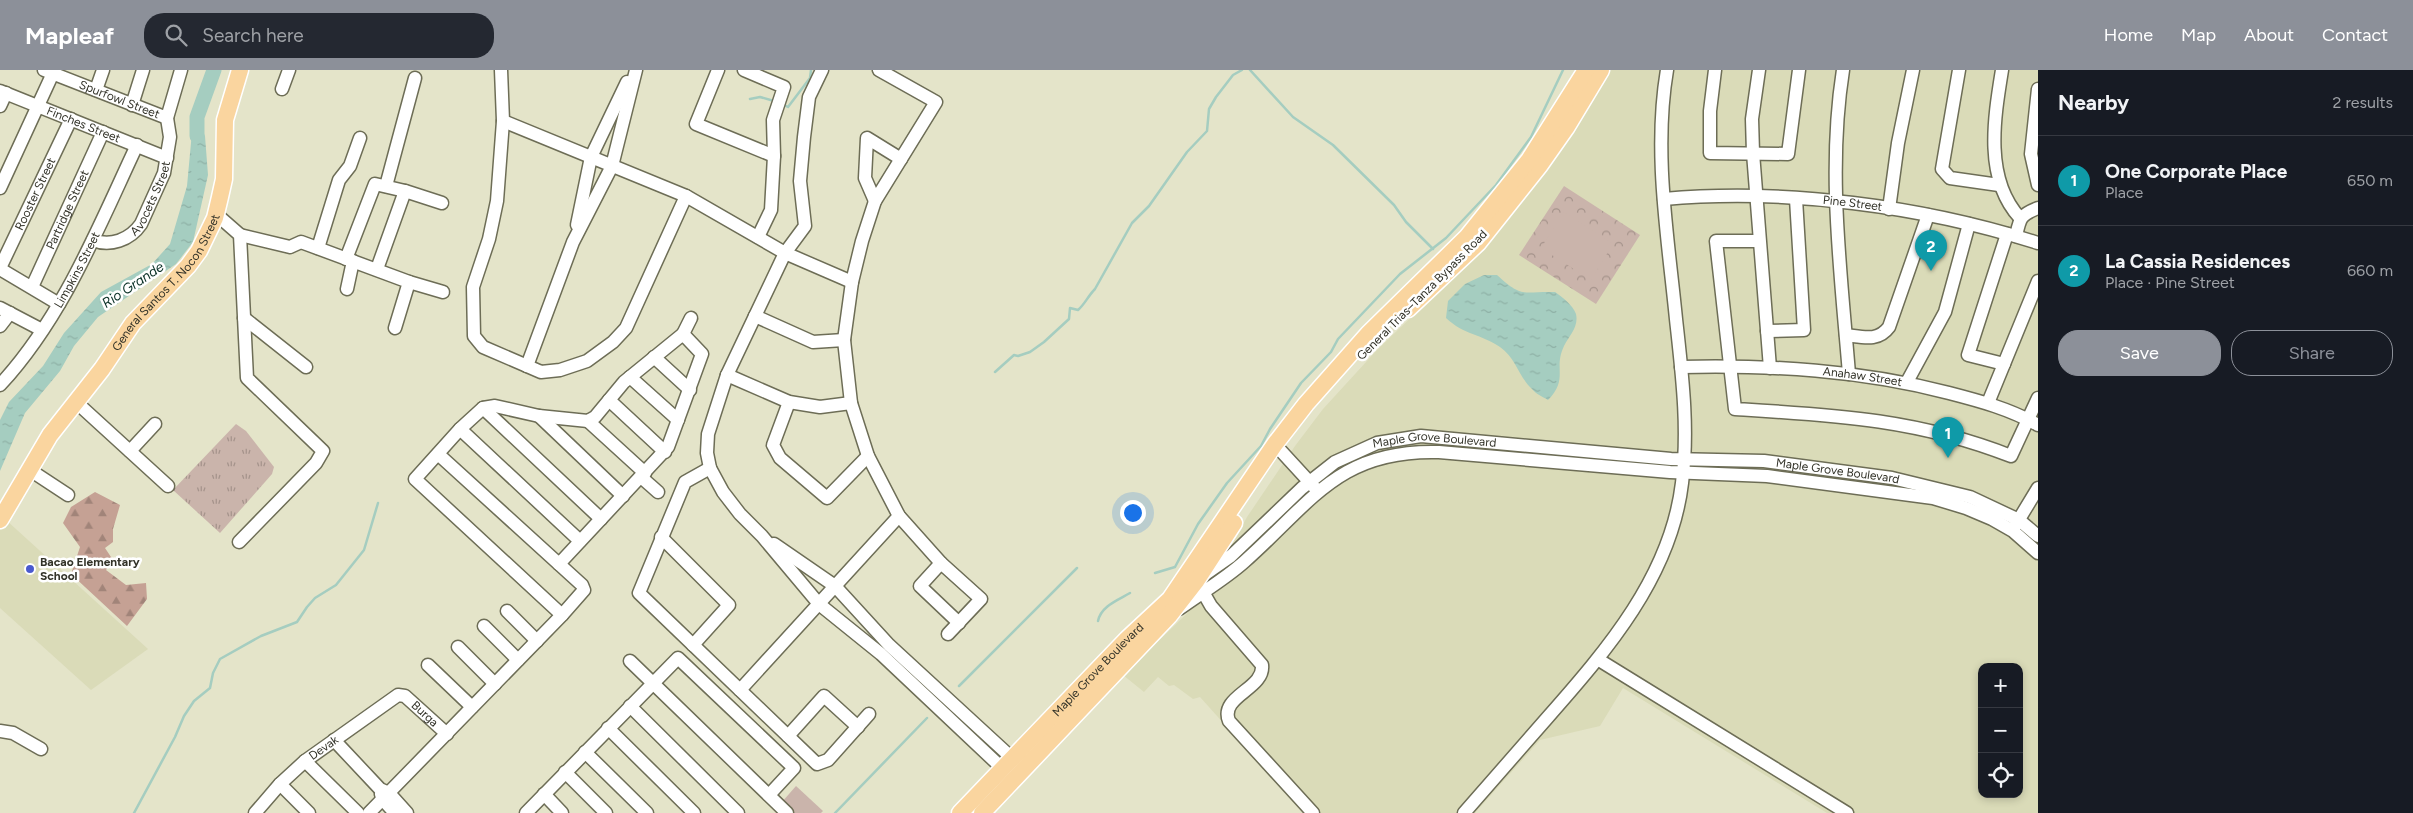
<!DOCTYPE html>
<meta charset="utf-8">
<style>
:root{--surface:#171b24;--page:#242831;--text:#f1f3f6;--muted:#9ea1a6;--line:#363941;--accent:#8c9099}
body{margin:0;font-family:Figtree,sans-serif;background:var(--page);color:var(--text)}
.controls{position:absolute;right:15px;bottom:15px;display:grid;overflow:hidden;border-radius:10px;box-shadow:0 2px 8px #0003}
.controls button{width:45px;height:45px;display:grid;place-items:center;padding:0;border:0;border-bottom:1px solid var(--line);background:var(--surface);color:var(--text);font:25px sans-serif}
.you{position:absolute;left:1132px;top:442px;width:18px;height:18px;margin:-12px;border:4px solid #fff;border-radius:50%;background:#1a73e8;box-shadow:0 0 0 8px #1a73e833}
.badge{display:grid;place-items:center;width:32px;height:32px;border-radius:50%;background:var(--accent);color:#fff;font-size:16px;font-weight:700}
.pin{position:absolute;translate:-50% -41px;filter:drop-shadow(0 1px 2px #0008)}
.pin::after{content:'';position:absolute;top:26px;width:18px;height:15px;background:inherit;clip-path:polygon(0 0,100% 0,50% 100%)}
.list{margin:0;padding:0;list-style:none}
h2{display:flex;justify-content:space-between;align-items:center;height:65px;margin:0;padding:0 20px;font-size:21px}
h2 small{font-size:16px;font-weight:400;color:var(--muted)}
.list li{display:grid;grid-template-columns:32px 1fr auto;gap:15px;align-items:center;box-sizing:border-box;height:90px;padding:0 20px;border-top:1px solid var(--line)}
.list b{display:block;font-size:19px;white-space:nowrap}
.list p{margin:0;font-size:16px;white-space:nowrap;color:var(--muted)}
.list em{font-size:16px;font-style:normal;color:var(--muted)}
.actions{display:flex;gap:10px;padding:15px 20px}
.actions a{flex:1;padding:11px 0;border:1px solid var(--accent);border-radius:20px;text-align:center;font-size:18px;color:var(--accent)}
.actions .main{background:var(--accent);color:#fff}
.icon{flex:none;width:28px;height:28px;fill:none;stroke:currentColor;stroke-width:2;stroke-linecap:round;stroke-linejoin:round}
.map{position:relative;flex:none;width:2038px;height:743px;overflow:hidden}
header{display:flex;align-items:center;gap:30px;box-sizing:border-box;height:70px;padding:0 25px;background:var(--accent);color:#fff}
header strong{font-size:24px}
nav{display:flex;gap:28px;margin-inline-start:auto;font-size:18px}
.search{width:350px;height:45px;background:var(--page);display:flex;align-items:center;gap:12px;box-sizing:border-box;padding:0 18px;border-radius:20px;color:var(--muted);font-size:19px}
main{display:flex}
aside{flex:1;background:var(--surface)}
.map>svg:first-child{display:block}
.built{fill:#dadbb8;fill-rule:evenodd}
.grass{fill:url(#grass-tufts)}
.forest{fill:url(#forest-firs)}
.park{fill:url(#park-crowns)}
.pitch{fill:#cab4ab}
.water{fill:url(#water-ripples)}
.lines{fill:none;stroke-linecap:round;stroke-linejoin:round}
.stream{stroke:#a5cdc0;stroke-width:2.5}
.river{stroke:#a5cdc0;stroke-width:15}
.minor-casing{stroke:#6d6d56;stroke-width:15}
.major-casing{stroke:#fff;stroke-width:19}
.minor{stroke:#fff;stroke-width:12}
.major{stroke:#fad59f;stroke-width:16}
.poi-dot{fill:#4a5acf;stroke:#fff;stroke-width:2}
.labels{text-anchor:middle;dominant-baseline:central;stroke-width:5;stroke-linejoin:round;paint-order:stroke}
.street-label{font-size:12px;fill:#323228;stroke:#fff}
.poi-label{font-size:12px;font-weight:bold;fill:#323228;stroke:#fff;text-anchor:start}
.water-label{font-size:14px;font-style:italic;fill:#0a3127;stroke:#fff}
</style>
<header>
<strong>Mapleaf</strong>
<div class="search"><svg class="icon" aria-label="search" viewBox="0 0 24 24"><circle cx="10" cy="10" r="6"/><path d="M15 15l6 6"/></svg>Search here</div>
<nav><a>Home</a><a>Map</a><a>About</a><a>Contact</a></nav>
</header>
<main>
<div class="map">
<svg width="2038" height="743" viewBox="0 0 2038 743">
<defs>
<pattern id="grass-tufts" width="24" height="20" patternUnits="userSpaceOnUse" patternTransform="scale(1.25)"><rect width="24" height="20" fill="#cab4ab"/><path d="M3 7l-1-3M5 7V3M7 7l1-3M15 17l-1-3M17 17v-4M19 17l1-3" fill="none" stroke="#a5938b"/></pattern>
<pattern id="forest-firs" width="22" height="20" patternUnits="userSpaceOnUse" patternTransform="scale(1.25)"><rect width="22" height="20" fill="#c5a194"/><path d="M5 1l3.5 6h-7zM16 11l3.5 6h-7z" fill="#a18479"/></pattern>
<pattern id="park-crowns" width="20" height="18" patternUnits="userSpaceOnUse" patternTransform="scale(1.25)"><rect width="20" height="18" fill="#cab4ab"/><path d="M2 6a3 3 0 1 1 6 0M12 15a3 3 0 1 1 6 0" fill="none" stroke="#a5938b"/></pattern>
<pattern id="water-ripples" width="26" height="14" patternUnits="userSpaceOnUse" patternTransform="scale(1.25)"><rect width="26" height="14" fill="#a5cdc0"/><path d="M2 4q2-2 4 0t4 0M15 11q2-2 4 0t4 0" fill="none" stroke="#8eb0a5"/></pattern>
</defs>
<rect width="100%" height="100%" fill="#e4e4c9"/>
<!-- built -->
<g class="built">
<path d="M1609,0H2038V743H1827L1623,618L1600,656L1540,670L1475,743H1304L1200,627L1193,629L1174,615L1169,616L1158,607L1144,622L1123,605L1201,530L1247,447L1295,376L1323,339L1377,280L1449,211ZM1982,597H2019V724H1982Z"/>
<polygon points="6,450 148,579 91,620 0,538 0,460"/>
</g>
<!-- grass -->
<polygon class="grass" points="236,354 246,361 274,397 272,404 220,463 173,420"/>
<!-- forest -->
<polygon class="forest" points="95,422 120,435 113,459 113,472 105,478 113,490 106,500 126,515 146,513 147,529 127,556 71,504 80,477 63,453 71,437"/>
<!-- park -->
<polygon class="park" points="1564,116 1640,165 1596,234 1519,185"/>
<!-- pitch -->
<g class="pitch">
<polygon points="1564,142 1613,174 1591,210 1541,178"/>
<polygon points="796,716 823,741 821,743 794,743 782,732"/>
</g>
<!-- water -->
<g class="water">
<polygon points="197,47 205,66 208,105 193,172 176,194 98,247 74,276 60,301 25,343 0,401 0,350 9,332 43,296 64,263 101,222 152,194 170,174 187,116 192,62"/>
<path d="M1484,205H1497C1523,229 1523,221 1555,222C1562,227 1573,235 1576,244C1579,257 1569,266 1564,276C1553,299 1569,308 1548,330C1543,327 1536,324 1532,319C1518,306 1516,288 1500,277C1481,264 1464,265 1446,248L1448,231L1465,214Z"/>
</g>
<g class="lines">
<!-- stream -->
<g class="stream">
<polyline points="1250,0 1293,47 1333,75 1394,135 1406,152 1433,179"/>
<polyline points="750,29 760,27 774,31"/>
<polyline points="782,34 788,37 810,8 811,0"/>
<path d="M995,302L1014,285L1018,286L1030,282L1044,272L1069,249L1070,238L1078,240C1085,234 1088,226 1095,219L1132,153L1149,136L1187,82L1207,61L1209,39L1216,27L1233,5L1242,0"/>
<polyline points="1155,503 1175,497 1198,454 1227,413 1261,376 1270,359 1301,313 1331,282 1338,269 1400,204 1446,168 1496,115 1531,67 1563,0"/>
<path d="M1098,551C1101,536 1118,530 1130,523"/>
<polyline points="959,616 1077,498"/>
<polyline points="134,743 175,667 184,646 194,631 210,618 213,603 220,589 261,566 297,552 307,537 315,528 336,515 364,480 378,433"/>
<polyline points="835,743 927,648"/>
</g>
<!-- river -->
<polyline class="river" points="197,66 197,47 214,0"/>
<!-- minor casing -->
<g class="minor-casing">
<g id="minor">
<path id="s1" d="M44,0L167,48"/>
<polyline points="501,0 503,51 497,131 489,169 473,217 474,266 483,277 541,302 560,300 587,291 613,272 626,258 686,126"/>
<polyline points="718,0 696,54 774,86"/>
<polyline points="744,0 784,17 773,50 774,86 771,140 758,167"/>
<polyline points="822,0 809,27 804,67 800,111 805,156 785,183 727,305 708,364 707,383 710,398 723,422 740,444 762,466 819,534 881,584 1003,699"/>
<polyline points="879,0 936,32 875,131 862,171 852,212 844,270 851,333 868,386 899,446 941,493 981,529 948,564"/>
<polyline points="1715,0 1710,41 1710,83 1788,84 1799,0"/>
<polyline points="1759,0 1752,49 1753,83 1770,298"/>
<path d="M1843,0C1827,101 1841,203 1849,304"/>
<polyline points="1959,0 1942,99 1950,108 1999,115"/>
<path d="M2002,0C1994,49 1984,109 2020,148"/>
<polyline points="282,19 289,0"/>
<polyline points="2038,19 2031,84 2038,115"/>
<polyline points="96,20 103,0"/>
<path id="s2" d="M0,21L167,88"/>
<polyline points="132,35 143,0"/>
<polyline points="0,36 6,23"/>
<polyline points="503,51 686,126 785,183 852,212"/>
<polyline points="386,116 415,8"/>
<polyline points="0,118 53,3"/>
<polyline points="405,121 442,133"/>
<path id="s3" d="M1664,129C1785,118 1922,136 2038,173"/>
<polyline points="875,131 865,108 867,68 901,89"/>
<polyline points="1889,139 1898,73 1913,0"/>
<polyline points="216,144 240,165 247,308 323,381 316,393 239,472"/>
<polyline points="577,155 591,87 627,12"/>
<polyline points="240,165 290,177 301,172 409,212 395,258"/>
<path d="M2016,166C2020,148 2020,145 2038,138"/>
<path id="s4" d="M93,170C110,177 130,170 141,154L164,103L170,67L167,48L181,0"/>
<path d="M1759,171H1716L1735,339C1834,345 1917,349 2011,386L2038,328"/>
<polyline points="318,178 339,110 350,96 360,68"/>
<polyline points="346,189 375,114 405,121 377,199"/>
<path id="s5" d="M0,198L71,49"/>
<polyline points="0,199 59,234"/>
<polyline points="409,212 443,222"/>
<path id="s6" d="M32,217L103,62"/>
<polyline points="347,219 353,191"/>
<polyline points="0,238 42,260"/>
<polyline points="755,246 813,272 844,270"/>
<polyline points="244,248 306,297"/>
<polyline points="0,256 10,243"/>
<polyline points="1767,261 1804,260 1796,129"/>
<polyline points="683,264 691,248"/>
<path d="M1846,265C1863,267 1878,272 1889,257L1928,145"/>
<polyline points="654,287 690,320"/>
<polyline points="2004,294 1968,285 2007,164"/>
<polyline points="527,296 573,172 612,96 636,0"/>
<path id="s7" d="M1681,297C1771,295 1861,300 1949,323C1980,331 2010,339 2038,355"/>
<polyline points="727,305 789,332 820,337 851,333"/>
<polyline points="630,307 678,350"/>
<polyline points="1907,312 1945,242 1969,154"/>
<path id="s8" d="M0,315C63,247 98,158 137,75"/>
<polyline points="609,330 665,382"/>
<polyline points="76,332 168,416"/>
<polyline points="789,332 773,375 780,388 827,428 868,386"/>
<polyline points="1988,333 2038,211"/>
<polyline points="483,338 601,449"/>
<polyline points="539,346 623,426"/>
<polyline points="588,351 645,403"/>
<polyline points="460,359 580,471"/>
<polyline points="130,381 155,354"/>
<polyline points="1281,381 1315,418"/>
<polyline points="710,398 685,412 639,523 817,694 828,690 869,644"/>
<polyline points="30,400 68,425"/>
<polyline points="641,407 658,422"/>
<polyline points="2015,456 2038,418"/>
<polyline points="661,467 729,535 693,575"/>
<polyline points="774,474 835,516 889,575 1013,689"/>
<polyline points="941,493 920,516 959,553"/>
<polyline points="559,494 668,377 702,284 683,264 624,312 595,347 588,351 539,346 495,336 483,338 460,359 415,409 562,545"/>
<path id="s9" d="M1201,507L1231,486L1302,418L1335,392L1377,373L1421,366L1671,389L1764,391L1892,408L1970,427L2019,450L2038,466"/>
<path d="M1199,515L1211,536L1262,595C1265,619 1219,626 1229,651L1313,743"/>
<path d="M1179,539C1201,523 1225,509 1244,492C1311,433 1338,379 1439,382L1670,402L1767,406L1933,428L1966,438L1992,449L2013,461L2038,483"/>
<polyline points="507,541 537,571"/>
<polyline points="484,556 518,590"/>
<polyline points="458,577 495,614"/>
<polyline points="1599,590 1847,743"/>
<polyline points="630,591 787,743"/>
<polyline points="428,595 472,637"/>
<polyline points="740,620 899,446"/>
<polyline points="630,636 738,743"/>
<polyline points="608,658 694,743"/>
<polyline points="0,661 13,663 41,679"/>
<polyline points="788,666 824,626 858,657"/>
<polyline points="334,670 380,719 389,723 407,743"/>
<polyline points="585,682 647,743"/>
<polyline points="305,691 358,743"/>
<polyline points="565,702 606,743"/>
<polyline points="280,714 309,743"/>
<polyline points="381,724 383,730 395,743"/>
<polyline points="544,724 562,743"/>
<path id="s10" d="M255,743L280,714L305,691L398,625L405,626L447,664"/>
<polyline points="369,743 562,545 584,520 582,515 438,384"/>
<polyline points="526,743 678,588 794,698 769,725"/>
<path d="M1464,743C1492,711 1520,679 1548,647C1607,580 1671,506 1682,413C1689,358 1682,304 1676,249C1668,167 1653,82 1667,0"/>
</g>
</g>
<!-- major casing -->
<g class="major-casing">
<g id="major">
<polyline points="1408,239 1478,173 1540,95 1566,58 1601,0"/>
<path id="s11" d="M0,450L50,365L102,299L133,253L188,196L199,181L215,148L220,127L224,109L225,50L240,0"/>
<path id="s12" d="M960,743L1127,569L1170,529L1275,374L1306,334L1368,264L1467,167L1529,90L1586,0"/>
<polyline points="982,743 1169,546 1197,510 1234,453"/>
</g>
</g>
<!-- minor -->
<use href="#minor" class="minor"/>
<!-- major -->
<use href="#major" class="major"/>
</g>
<!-- markers -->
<circle class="poi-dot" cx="30" cy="499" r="5"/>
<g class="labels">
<!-- street labels -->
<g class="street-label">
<text stroke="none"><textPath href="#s1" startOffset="81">Spurfowl Street</textPath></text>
<text stroke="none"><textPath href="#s2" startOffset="90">Finches Street</textPath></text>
<text stroke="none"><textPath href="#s5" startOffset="82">Rooster Street</textPath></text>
<text stroke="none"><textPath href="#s4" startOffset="82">Avocets Street</textPath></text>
<text stroke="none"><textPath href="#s3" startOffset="189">Pine Street</textPath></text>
<text stroke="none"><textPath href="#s6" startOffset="85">Partridge Street</textPath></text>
<text stroke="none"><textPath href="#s8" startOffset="139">Limpkins Street</textPath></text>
<text stroke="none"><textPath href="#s11" startOffset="291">General Santos T. Nocon Street</textPath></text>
<text transform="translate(1422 225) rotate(-45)">General Trias–Tanza Bypass Road</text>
<text stroke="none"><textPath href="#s7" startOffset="182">Anahaw Street</textPath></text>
<text stroke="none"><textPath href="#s9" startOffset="281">Maple Grove Boulevard</textPath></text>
<text stroke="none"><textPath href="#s9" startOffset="686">Maple Grove Boulevard</textPath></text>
<text stroke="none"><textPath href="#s12" startOffset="199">Maple Grove Boulevard</textPath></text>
<text stroke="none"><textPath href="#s10" startOffset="220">Burga</textPath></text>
<text stroke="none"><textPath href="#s10" startOffset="95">Devak</textPath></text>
</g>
<!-- poi labels -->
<g class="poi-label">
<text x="40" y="492">Bacao Elementary<tspan x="40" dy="14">School</tspan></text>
</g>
<!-- water labels -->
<g class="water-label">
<text transform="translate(133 215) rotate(-34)">Rio Grande</text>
</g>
</g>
</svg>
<div class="controls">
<button>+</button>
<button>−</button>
<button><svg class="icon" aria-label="locate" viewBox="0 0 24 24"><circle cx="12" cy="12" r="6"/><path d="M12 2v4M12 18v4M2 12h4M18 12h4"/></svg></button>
</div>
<div class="you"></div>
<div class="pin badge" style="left:1948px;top:388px;background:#0f9aa8">1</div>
<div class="pin badge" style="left:1931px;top:201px;background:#0f9aa8">2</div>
</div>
<aside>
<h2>Nearby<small>2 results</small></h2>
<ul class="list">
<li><span class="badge" style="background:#0f9aa8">1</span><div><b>One Corporate Place</b><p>Place</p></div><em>650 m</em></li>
<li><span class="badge" style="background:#0f9aa8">2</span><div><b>La Cassia Residences</b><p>Place · Pine Street</p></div><em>660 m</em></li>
</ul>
<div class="actions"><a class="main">Save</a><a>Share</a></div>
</aside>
</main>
